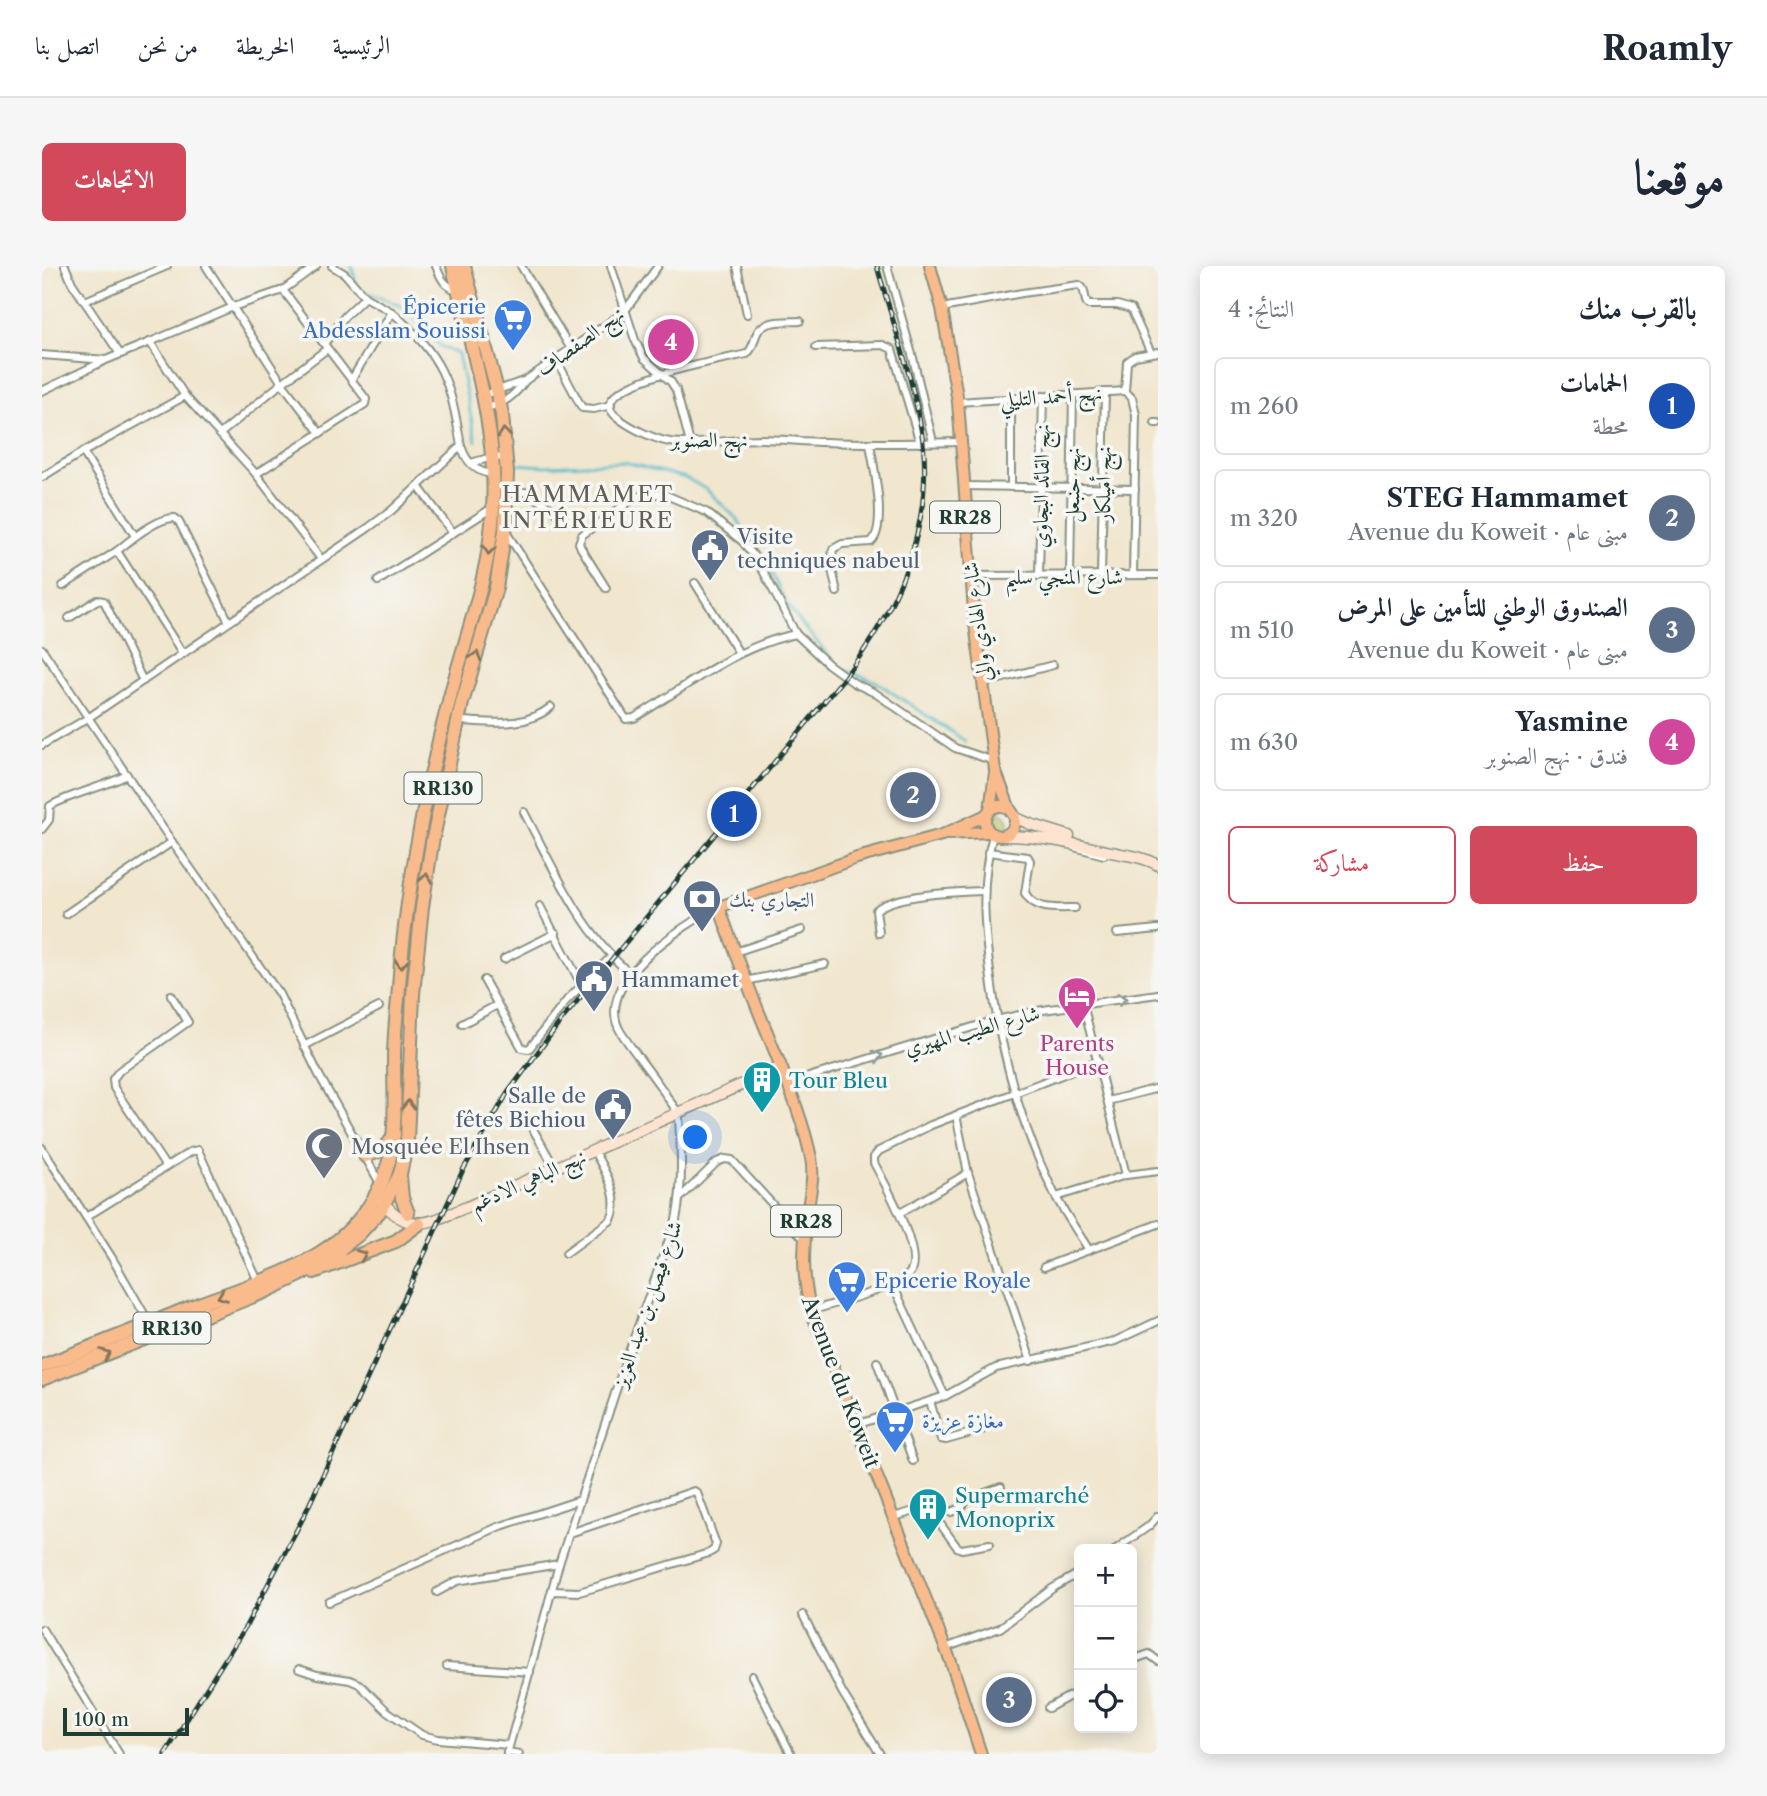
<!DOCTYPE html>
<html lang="ar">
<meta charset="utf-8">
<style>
:root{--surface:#fff;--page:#f6f6f7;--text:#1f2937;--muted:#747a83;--line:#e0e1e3;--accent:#d1495b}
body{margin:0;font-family:"Libre Caslon Text",Amiri,serif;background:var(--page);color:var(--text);direction:rtl}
.controls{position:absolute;right:21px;bottom:21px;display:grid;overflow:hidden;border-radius:10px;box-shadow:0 4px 18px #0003}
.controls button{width:63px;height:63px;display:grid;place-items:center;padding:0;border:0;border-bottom:2px solid var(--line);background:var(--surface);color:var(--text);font:35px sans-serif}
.scale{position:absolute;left:21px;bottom:18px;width:126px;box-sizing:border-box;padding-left:7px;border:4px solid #1f3d34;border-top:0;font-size:19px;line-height:24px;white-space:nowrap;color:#1f3d34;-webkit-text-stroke:5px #f6f6f2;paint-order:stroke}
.you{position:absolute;left:654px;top:872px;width:24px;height:24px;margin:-18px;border:5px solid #fff;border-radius:50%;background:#1a73e8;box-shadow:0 0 0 10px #1a73e833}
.badge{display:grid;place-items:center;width:46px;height:46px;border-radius:50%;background:var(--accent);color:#fff;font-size:23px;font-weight:700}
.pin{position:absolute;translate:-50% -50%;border:4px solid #fff;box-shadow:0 2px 7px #0006}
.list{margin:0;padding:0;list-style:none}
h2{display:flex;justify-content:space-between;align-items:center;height:91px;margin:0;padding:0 28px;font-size:30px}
h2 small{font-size:23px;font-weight:400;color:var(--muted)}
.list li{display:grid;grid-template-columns:46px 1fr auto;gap:21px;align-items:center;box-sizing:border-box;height:98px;margin:0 14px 14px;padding:0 14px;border:2px solid var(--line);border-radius:10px}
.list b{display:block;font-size:26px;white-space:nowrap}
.list p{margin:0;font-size:23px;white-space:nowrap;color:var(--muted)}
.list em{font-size:23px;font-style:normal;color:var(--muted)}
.actions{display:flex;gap:14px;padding:21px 28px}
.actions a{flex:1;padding:16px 0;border:2px solid var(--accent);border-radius:10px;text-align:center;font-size:24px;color:var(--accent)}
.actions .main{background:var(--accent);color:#fff}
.icon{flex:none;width:38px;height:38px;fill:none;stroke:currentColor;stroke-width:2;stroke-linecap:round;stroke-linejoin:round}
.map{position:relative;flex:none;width:1116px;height:1488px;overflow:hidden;direction:ltr;border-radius:10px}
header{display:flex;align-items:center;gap:42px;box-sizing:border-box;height:98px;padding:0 35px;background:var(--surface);border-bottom:2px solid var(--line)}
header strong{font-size:33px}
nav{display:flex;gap:38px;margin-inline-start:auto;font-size:24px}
.intro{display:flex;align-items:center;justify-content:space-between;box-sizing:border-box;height:168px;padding:0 42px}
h1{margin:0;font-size:49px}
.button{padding:18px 32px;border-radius:10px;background:var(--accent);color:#fff;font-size:24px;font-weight:700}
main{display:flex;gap:42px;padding:0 42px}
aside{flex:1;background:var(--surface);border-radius:10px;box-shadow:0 4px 18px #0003}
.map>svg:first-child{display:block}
.grass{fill:#aeba5c;stroke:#667c48;stroke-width:2}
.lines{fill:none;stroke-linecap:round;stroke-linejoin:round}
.stream{stroke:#4fbacc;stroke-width:2.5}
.street-casing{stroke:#889281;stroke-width:10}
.secondary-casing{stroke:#889281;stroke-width:13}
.primary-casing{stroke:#889281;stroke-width:14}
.highway-casing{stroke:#889281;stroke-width:16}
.street{stroke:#fff;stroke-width:6}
.secondary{stroke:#fde4d1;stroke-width:10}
.primary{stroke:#fabb8c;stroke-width:10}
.highway{stroke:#fabb8c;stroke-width:12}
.rail-casing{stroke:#1f3d34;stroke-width:5}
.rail{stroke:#f6f6f2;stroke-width:2.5;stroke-dasharray:8;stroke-linecap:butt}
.oneway{stroke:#82765c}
.oneway2{stroke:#8f9e9a}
.labels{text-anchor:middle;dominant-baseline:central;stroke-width:7;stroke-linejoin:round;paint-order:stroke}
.shield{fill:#f6f6f2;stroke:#60746d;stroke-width:2}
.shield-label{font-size:19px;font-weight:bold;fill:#1f3d34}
.shop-label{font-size:21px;fill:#366cbe;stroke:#f6f6f2;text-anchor:start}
.street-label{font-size:21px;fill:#1f3d34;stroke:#f6f6f2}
.service-label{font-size:21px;fill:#4e5e75;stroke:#f6f6f2;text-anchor:start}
.hotel-label{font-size:21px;fill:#b23c85;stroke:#f6f6f2}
.culture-label{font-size:21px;fill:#0d838f;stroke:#f6f6f2;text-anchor:start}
.worship-label{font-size:21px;fill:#5b616d;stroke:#f6f6f2;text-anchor:start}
.neighbourhood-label{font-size:23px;letter-spacing:2px;fill:#635f55;stroke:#f6f6f2}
</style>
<header>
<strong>Roamly</strong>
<nav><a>الرئيسية</a><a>الخريطة</a><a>من نحن</a><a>اتصل بنا</a></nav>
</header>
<div class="intro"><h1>موقعنا</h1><a class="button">الاتجاهات</a></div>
<main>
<aside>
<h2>بالقرب منك<small>النتائج: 4</small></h2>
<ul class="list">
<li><span class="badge" style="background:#1a4fb4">1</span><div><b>الحمامات</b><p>محطة</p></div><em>260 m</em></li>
<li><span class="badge" style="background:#5c6f8a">2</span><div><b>STEG Hammamet</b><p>مبنى عام · Avenue du Koweit</p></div><em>320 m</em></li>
<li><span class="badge" style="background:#5c6f8a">3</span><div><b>الصندوق الوطني للتأمين على المرض</b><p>مبنى عام · Avenue du Koweit</p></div><em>510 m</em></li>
<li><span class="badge" style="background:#d1479c">4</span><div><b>Yasmine</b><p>فندق · نهج الصنوبر</p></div><em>630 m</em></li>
</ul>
<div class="actions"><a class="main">حفظ</a><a>مشاركة</a></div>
</aside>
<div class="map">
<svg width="1116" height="1488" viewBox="0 0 1116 1488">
<rect width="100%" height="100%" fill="#f6f6f2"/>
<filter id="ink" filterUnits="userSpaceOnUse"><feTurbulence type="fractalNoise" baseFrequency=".0143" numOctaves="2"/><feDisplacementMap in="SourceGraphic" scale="14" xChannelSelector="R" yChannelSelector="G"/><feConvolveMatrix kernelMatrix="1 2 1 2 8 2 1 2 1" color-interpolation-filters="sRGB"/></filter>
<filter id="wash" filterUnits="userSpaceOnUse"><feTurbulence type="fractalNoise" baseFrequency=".00686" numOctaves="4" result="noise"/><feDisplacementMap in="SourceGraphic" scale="28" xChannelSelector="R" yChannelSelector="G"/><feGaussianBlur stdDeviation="1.57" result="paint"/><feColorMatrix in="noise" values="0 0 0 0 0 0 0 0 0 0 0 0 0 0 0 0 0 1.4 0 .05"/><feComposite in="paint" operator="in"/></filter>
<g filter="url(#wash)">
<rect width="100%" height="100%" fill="#f1e6ce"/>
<!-- grass -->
<circle class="grass" cx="958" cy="556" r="9"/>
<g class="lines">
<!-- stream -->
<g class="stream">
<polyline points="310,0 314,17"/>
<polyline points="320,24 361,41 398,80 416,88 434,175"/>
<polyline points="473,198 503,200 582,196 644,212 665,224 694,252 722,291 744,337 762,361 799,403 833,415 923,475"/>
</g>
</g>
</g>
<g filter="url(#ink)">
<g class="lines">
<!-- street casing -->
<g class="street-casing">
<g id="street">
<polyline points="23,0 30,17 78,88"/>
<polyline points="164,0 240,117 278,167 214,208"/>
<polyline points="290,0 303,8 323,31 350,46"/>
<path d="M394,0C399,13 403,21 416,24"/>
<polyline points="479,0 529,83"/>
<polyline points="569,0 593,74 602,92 629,116 634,124 648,177"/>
<polyline points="695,0 705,48"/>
<polyline points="845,0 871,92 891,176"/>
<polyline points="241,24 274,0"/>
<polyline points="43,35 125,0"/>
<path d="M900,42L980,27L1037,19C1045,23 1041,33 1046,39H1075L1089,43L1109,87"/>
<path d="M758,55C745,56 722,53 715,67C711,76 712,81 705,88C689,92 533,118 575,151C589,162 611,173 628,176C658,180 689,173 719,173C741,173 762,176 783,176C828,178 873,177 917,176"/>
<polyline points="108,76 191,41 241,24 324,133 323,138 278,167"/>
<polyline points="282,78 303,50 323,31"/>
<polyline points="774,81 841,79 850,83 878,177"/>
<polyline points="0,89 64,94 108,76 143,130 214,208 279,293"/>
<polyline points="514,93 540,142 552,143 569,139"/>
<path d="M310,113L350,46C401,92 408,113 419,180"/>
<polyline points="0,125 62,95"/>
<polyline points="1083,125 1090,132 1094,149 1091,309"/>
<polyline points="1083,125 1085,96 1093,90 1116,86"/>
<polyline points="442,129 484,114 582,46 616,0"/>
<polyline points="969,132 969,221"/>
<polyline points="916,136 1083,125"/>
<path d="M444,142C462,138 472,130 483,115"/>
<polyline points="1113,157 1116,157"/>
<polyline points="178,168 240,117 285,83"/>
<polyline points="41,186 143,130"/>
<polyline points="429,197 450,191 464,192"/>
<polyline points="0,211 41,186 93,270"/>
<polyline points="376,220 410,266"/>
<polyline points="922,220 1093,223"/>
<polyline points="465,223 487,227 515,247"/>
<path d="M464,266L584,453L592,452C644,421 694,380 754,368"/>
<path d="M75,285C88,274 116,251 133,252L137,256L187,356"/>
<polyline points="929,310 1116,309"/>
<polyline points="997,310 1001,130"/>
<polyline points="1028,310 1031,128"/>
<polyline points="1059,310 1063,126"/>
<polyline points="336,315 450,242"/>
<polyline points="653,317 697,387"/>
<polyline points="21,320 75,285 141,388"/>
<polyline points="564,322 539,282 537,277 540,269 591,233 606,227 624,229 664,246 701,276 717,297 754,368 786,398 812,417 833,427 913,482 952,495"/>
<path d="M795,326L789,299L791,283L800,278L829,276C846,261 831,199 828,177"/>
<polyline points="27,352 55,334 62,335 101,415"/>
<polyline points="0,383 130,576 237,728 277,809 339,919"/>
<polyline points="942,417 1011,399"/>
<path d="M417,455C450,456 481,463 509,441"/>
<path d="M0,479L46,452L326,262L349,245L419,180C424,195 434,207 451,208"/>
<path d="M482,546C514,607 537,662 589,709"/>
<path d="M0,563L7,554L8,540C33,526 60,522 85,509"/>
<path d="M951,569C938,615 942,659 948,706C958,784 978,859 1013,929C1023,948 1036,966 1047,984"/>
<polyline points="1032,581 1062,589"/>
<path d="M946,586L986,591L988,595L983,627C993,645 1014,642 1033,642"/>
<polyline points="498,640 540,720"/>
<polyline points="24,648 130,576"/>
<path d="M837,667L834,644C853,628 916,626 942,625"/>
<polyline points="1075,667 1116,663"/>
<polyline points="693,686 760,664"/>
<polyline points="462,693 514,667"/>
<polyline points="442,714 480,782 487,783 525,734 570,690"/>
<polyline points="704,715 783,698"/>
<polyline points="1041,738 1084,909"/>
<polyline points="420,758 455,739"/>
<polyline points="262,780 337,741"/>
<polyline points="747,817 954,754 1001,744 1116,728"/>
<polyline points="1066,835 1116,822"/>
<polyline points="914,849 926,907 989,1095"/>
<polyline points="487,856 513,902"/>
<polyline points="0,882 70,992 108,1058"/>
<polyline points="124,901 72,822 71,813 77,805 146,756 129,729"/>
<polyline points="639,931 675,896 683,893 690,894 763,974"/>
<polyline points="1014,931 1084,909 1116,905"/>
<polyline points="858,947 926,907"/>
<polyline points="44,951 148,886 156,884 216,1015"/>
<path d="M524,987L569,954C580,930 563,906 552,885"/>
<polyline points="1002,1001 1116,958"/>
<polyline points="850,1017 903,1130"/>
<path d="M769,1045C792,1037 852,1023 867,1008C884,990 842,916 832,897V891L837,885L889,859L1056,795"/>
<polyline points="835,1096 871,1195"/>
<polyline points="888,1135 899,1173 904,1174 940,1164"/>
<polyline points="814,1159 903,1130 954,1102 1073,1075 1116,1055"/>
<polyline points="886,1241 915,1281 920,1283 948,1278"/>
<polyline points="852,1251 886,1241 909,1246 919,1242 925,1234 959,1221"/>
<polyline points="1074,1283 1107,1260 1116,1250"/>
<polyline points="510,1325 537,1326 551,1322 667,1287 672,1284 674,1278 655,1227 652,1225 528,1267"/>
<polyline points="395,1326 415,1315 517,1298"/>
<polyline points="287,1336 456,1261 538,1234"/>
<polyline points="761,1349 800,1426 838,1488"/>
<polyline points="0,1363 77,1488"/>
<polyline points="903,1382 958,1362 1011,1322 1037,1307"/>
<polyline points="1090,1394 1107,1388 1116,1395"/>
<polyline points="405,1400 488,1406"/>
<polyline points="257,1403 275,1409 308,1414 317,1418 345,1445 380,1469 396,1473 467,1479"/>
<polyline points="710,1410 749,1488"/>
<polyline points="1006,1442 1037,1425"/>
<polyline points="465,1486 477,1488"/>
<path d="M465,1488L517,1298L583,1097L634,954C640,925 640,899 638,869C637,862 638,853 636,847C633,841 627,835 624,829C610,808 594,789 580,768C547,719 640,659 677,641"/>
</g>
</g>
<!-- secondary casing -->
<g class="secondary-casing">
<g id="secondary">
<polyline points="972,551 988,558 1027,570"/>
<path d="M962,570C999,570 1033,578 1069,586C1085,589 1102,591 1116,599"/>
<path d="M340,935C369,971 389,955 425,941L739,801"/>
</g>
</g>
<!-- primary casing -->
<g class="primary-casing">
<g id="primary">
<polyline points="888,0 900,42 916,136 933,358 953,504 969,546"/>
<circle cx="958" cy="555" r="15"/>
<polyline points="948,544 953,507"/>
<polyline points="906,568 946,566"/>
<path d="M939,1488L909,1396L769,1045C760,1010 761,986 765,950C767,930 773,912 769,892C760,848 741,807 725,766C708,725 692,683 677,641L815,592L900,569L944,549"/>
</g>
</g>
<!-- highway casing -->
<g class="highway-casing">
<g id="highway">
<path d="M323,890C336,886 346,882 352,869"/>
<polyline points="358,910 360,932 366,947"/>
<polyline points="272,1006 354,975 377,958"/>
<path d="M0,1100C50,1081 100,1061 149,1041C209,1018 283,1000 322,947C359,898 352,850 352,793C352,773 354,753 356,733C363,632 382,529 408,431C424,369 448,308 451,243C456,160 428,80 411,0"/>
<polyline points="0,1113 222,1026 258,1009 292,988 317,968 338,945 358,908 365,876 371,728 380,641 390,577 420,437 454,322 463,264 465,207 460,149 455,124 422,0"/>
</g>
</g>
<!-- street -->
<use href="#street" class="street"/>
<!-- secondary -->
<use href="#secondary" class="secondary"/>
<!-- primary -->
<use href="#primary" class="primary"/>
<!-- highway -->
<use href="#highway" class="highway"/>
<!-- rail casing -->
<g class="rail-casing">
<path id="rail" d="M123,1488L204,1360L262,1250L421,904L465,828L518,756L801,413C854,346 891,263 881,176C874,120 850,55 835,0"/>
</g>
<!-- rail -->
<use href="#rail" class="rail"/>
</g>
<!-- one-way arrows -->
<defs><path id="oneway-chevron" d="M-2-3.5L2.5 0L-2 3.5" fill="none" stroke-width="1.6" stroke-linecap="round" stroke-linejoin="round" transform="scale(1.75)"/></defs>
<g class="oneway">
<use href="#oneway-chevron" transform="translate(462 167) rotate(-96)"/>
<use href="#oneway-chevron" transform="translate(447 284) rotate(99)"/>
<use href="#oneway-chevron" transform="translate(434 390) rotate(-74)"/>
<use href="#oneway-chevron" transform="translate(384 612) rotate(-81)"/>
<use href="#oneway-chevron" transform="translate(359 698) rotate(96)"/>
<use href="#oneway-chevron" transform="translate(366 839) rotate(-89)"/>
<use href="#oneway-chevron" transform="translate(320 989) rotate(-22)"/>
<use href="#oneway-chevron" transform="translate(180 1030) rotate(159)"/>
<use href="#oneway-chevron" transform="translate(64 1088) rotate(-21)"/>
</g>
<g class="oneway2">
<use href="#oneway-chevron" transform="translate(1080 733) rotate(-8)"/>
<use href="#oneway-chevron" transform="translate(836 790) rotate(-17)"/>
</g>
</g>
<!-- icons -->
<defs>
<g id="supermarket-pin" transform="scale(2.0125)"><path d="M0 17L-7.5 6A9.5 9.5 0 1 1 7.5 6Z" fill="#3f7fe0" stroke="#f6f6f2"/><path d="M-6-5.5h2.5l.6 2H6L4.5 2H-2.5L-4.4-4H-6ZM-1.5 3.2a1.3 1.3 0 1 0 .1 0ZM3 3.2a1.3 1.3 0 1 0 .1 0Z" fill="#fff"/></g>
<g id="civic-pin" transform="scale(2.0125)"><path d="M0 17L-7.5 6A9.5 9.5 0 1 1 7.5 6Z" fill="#5c6f8a" stroke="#f6f6f2"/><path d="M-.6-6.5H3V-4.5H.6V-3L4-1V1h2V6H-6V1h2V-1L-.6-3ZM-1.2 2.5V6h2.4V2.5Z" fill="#fff"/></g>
<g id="bank-pin" transform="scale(2.0125)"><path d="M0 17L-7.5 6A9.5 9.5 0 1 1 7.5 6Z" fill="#5c6f8a" stroke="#f6f6f2"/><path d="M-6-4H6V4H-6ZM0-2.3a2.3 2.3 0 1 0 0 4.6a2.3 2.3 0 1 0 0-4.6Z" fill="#fff"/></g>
<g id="hotel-pin" transform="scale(2.0125)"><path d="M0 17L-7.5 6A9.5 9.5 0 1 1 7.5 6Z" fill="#d1479c" stroke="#f6f6f2"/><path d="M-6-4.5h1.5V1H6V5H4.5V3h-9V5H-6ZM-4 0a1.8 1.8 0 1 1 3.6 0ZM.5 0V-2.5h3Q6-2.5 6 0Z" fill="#fff"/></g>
<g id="building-pin" transform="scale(2.0125)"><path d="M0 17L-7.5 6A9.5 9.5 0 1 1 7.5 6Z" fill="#0f9aa8" stroke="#f6f6f2"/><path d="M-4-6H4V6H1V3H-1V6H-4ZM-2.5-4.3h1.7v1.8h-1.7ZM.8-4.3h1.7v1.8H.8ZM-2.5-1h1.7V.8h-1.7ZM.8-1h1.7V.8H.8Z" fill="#fff"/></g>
<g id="mosque-pin" transform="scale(2.0125)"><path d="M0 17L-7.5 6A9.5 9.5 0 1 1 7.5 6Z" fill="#6b7280" stroke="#f6f6f2"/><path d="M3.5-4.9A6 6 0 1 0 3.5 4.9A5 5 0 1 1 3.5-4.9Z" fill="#fff"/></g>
</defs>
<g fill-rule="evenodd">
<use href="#supermarket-pin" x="471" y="52"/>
<use href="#civic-pin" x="668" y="282"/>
<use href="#bank-pin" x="660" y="633"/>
<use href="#civic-pin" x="552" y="713"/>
<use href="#hotel-pin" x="1035" y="730"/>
<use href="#building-pin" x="720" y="814"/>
<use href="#civic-pin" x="571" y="841"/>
<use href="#mosque-pin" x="282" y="880"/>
<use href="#supermarket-pin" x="805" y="1014"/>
<use href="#supermarket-pin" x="853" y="1154"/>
<use href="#building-pin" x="886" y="1241"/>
</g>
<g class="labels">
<!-- shield labels -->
<g class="shield">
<rect x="888" y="235.5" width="70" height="31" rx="5"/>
<rect x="362.5" y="506.5" width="77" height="31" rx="5"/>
<rect x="729" y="939.5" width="70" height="31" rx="5"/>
<rect x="91.5" y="1046.5" width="77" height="31" rx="5"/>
</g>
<g class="shield-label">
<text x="923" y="251">RR28</text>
<text x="401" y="522">RR130</text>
<text x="764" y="955">RR28</text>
<text x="130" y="1062">RR130</text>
</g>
<!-- shop labels -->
<g class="shop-label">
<text x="444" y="40" text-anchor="end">Épicerie<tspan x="444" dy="24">Abdesslam Souissi</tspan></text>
<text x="832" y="1014">Epicerie Royale</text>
<text x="880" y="1154">مغازة عزيزة</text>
</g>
<!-- street labels -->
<g class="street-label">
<text transform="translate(538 75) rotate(-36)">نهج الصفصاف</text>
<text transform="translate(1009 130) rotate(-4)">نهج أحمد التليلي</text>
<text x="667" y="173">نهج الصنوبر</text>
<text transform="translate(1061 218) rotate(-89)">نهج أميلكار</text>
<text transform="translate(1030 219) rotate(-89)">نهج حنبعل</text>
<text transform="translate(999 220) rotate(-89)">نهج القائد البجاوي</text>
<text x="1022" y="310">شارع المنجي سليم</text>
<text transform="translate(935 356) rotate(-97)">شارع الهادي والي</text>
<text transform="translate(930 764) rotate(-15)">شارع الطيب المهيري</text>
<text transform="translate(486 914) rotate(-24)">نهج الباهي الادغم</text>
<text transform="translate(605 1038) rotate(-71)">شارع فيصل بن عبد العزيز</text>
<text transform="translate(799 1116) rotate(69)">Avenue du Koweit</text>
</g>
<!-- service labels -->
<g class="service-label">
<text x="695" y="270">Visite<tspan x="695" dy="24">techniques nabeul</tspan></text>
<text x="687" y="633">التجاري بنك</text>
<text x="579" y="713">Hammamet</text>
<text x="544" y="829" text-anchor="end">Salle de<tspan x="544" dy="24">fêtes Bichiou</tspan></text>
</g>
<!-- hotel labels -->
<g class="hotel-label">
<text x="1035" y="777">Parents<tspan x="1035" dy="24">House</tspan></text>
</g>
<!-- culture labels -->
<g class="culture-label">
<text x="747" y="814">Tour Bleu</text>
<text x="913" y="1229">Supermarché<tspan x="913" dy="24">Monoprix</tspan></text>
</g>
<!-- worship labels -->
<g class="worship-label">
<text x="309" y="880">Mosquée El Ihsen</text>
</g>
<!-- neighbourhood labels -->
<g class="neighbourhood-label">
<text x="546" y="228">HAMMAMET<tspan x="546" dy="26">INTÉRIEURE</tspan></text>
</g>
</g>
</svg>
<div class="controls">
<button>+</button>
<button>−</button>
<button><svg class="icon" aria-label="locate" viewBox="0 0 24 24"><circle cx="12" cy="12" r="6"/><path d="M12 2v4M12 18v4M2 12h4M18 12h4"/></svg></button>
</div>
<div class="scale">100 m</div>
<div class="you"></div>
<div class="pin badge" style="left:692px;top:548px;background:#1a4fb4">1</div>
<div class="pin badge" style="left:871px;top:529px;background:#5c6f8a">2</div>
<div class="pin badge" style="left:967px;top:1434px;background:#5c6f8a">3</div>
<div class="pin badge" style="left:629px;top:76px;background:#d1479c">4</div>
</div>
</main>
